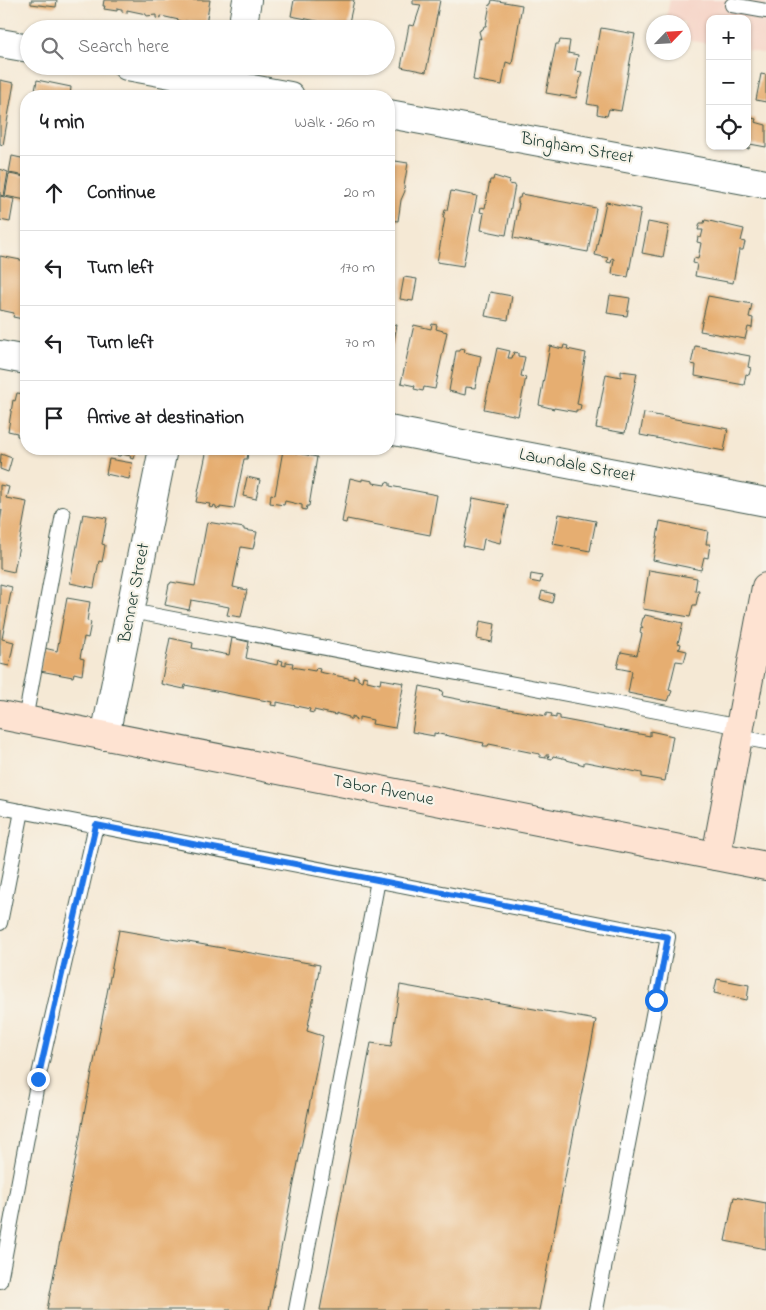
<!DOCTYPE html>
<meta charset="utf-8">
<style>
:root{--surface:#fff;--page:#f2f2f2;--text:#202124;--muted:#757577;--line:#e0e0e0}
body{margin:0;font-family:"Indie Flower",sans-serif;background:var(--page);color:var(--text)}
.controls{position:absolute;right:15px;top:15px;display:grid;overflow:hidden;border-radius:10px;box-shadow:0 1px 4px #0004}
.controls button{width:45px;height:45px;display:grid;place-items:center;padding:0;border:0;border-bottom:1px solid var(--line);background:var(--surface);color:var(--text);font:25px sans-serif}
.compass{position:absolute;left:646px;top:15px;width:45px;height:45px;border-radius:50%;background:var(--surface);box-shadow:0 1px 4px #0004;rotate:65deg}
.stop{position:absolute;width:15px;height:15px;margin:-11px;border:4px solid #1a73e8;border-radius:50%;background:#fff}
.stop.end{background:#1a73e8;border-color:#fff;box-shadow:0 1px 5px #0008}
.list{margin:0;padding:0;list-style:none}
h2{display:flex;justify-content:space-between;align-items:center;height:65px;margin:0;padding:0 20px;font-size:21px}
h2 small{font-size:16px;font-weight:400;color:var(--muted)}
.list li{display:grid;grid-template-columns:32px 1fr auto;gap:15px;align-items:center;box-sizing:border-box;height:75px;padding:0 20px;border-top:1px solid var(--line)}
.list b{display:block;font-size:19px;white-space:nowrap}
.list em{font-size:16px;font-style:normal;color:var(--muted)}
.icon{flex:none;width:28px;height:28px;fill:none;stroke:currentColor;stroke-width:2;stroke-linecap:round;stroke-linejoin:round}
.map{position:relative;flex:none;width:766px;height:1310px;overflow:hidden}
.search{position:absolute;background:var(--surface);box-shadow:0 1px 4px #0004;left:20px;top:20px;width:375px;height:55px;display:flex;align-items:center;gap:12px;box-sizing:border-box;padding:0 18px;border-radius:28px;color:var(--muted);font-size:19px}
.panel{position:absolute;background:var(--surface);box-shadow:0 1px 4px #0004;left:20px;top:90px;width:375px;height:365px;border-radius:20px}
.map>svg:first-child{display:block}
.built{fill:#f6d2c5}
.building{fill:#e6ae71}
.lines{fill:none;stroke-linecap:round;stroke-linejoin:round}
.lane-casing{stroke:#3f574c;stroke-width:16}
.street-casing{stroke:#3f574c;stroke-width:30}
.secondary-casing{stroke:#3f574c;stroke-width:30}
.lane{stroke:#fff;stroke-width:14}
.street{stroke:#fff;stroke-width:28}
.secondary{stroke:#fee3d2;stroke-width:28}
.route{stroke:#1a73e8;stroke-width:6}
.labels{text-anchor:middle;dominant-baseline:central;stroke-width:4.5;stroke-linejoin:round;paint-order:stroke}
.street-label{font-size:18px;fill:#1f3d34;stroke:#f7f3e8}
</style>
<div class="map">
<svg width="766" height="1310" viewBox="0 0 766 1310">
<rect width="100%" height="100%" fill="#f7f3e8"/>
<filter id="ink" filterUnits="userSpaceOnUse"><feTurbulence type="fractalNoise" baseFrequency=".02" numOctaves="2"/><feDisplacementMap in="SourceGraphic" scale="10" xChannelSelector="R" yChannelSelector="G"/><feConvolveMatrix kernelMatrix="1 2 1 2 8 2 1 2 1" color-interpolation-filters="sRGB"/></filter>
<filter id="wash" filterUnits="userSpaceOnUse"><feTurbulence type="fractalNoise" baseFrequency=".0096" numOctaves="4" result="noise"/><feDisplacementMap in="SourceGraphic" scale="20" xChannelSelector="R" yChannelSelector="G"/><feGaussianBlur stdDeviation="1.12" result="paint"/><feColorMatrix in="noise" values="0 0 0 0 0 0 0 0 0 0 0 0 0 0 0 0 0 1.4 0 .05"/><feComposite in="paint" operator="in"/></filter>
<g filter="url(#wash)">
<rect width="100%" height="100%" fill="#f5e9d5"/>
<!-- built -->
<polygon class="built" points="670,0 766,0 766,54 747,50 747,19 710,19 710,44 684,39 684,22 665,22"/>
<g id="blocks">
<!-- building -->
<g class="building">
<polygon points="31,0 57,0 56,7 31,4"/>
<polygon points="104,0 210,0 206,24 185,21 184,24 179,23 179,20 161,16 161,19 156,18 156,15 146,16 146,14 127,10 127,13 122,12 122,9 121,9 117,8 117,11 104,9 105,6 103,6"/>
<polygon points="294,0 354,0 348,27 291,16"/>
<polygon points="413,0 440,0 426,72 401,67 409,25 414,26 421,5 413,4"/>
<polygon points="492,0 522,5 512,64 506,62 502,85 473,80 479,38 481,39 479,31 483,29 484,26 486,26 490,4 491,4"/>
<polygon points="601,28 635,34 621,111 609,109 607,116 597,114 598,106 587,104"/>
<polygon points="560,40 570,41 568,53 578,55 575,71 582,72 576,98 546,93 556,44 559,44"/>
<polygon points="761,74 766,75 766,102 756,100"/>
<polygon points="0,80 14,83 3,145 0,144"/>
<polygon points="37,80 71,87 70,96 34,96"/>
<polygon points="747,117 756,119 755,122 766,125 766,147 750,144 749,149 742,147 747,146"/>
<polygon points="12,156 26,159 26,176 9,173"/>
<polygon points="389,160 408,163 404,186 405,191 401,200 398,221 389,220"/>
<polygon points="0,169 8,172 4,196 0,195"/>
<polygon points="9,174 26,177 26,200 5,196"/>
<polygon points="494,176 510,181 509,184 515,185 506,235 481,230 484,213 480,212 481,207 485,208 490,180 493,180"/>
<polygon points="451,191 477,196 463,266 437,262 445,218 443,218 445,210 447,210"/>
<polygon points="521,194 596,208 588,252 513,238 519,203 518,203 518,198 520,198"/>
<polygon points="0,196 14,199 10,222 0,220"/>
<polygon points="606,202 641,209 628,277 612,274 614,259 612,258 611,263 607,262 608,258 595,255"/>
<polygon points="705,220 744,229 741,241 745,242 743,250 739,250 733,283 695,276 697,264 693,263 694,258 698,259 701,243 697,242 698,237 701,238 703,230 698,230 700,223 704,223"/>
<polygon points="648,222 669,226 663,257 642,253"/>
<polygon points="0,256 26,261 26,315 24,315 23,319 13,317 14,313 0,310"/>
<polygon points="404,277 417,279 413,301 400,299"/>
<polygon points="490,292 512,296 508,320 485,316"/>
<polygon points="610,295 630,298 627,316 607,313"/>
<polygon points="708,296 752,304 749,317 753,318 752,328 748,327 745,339 700,331"/>
<polygon points="389,323 397,325 390,361 389,361"/>
<polygon points="432,324 437,325 436,329 447,332 435,389 424,387 423,391 414,389 415,386 401,383 414,325 431,329"/>
<polygon points="564,345 568,346 567,349 586,353 577,404 581,405 580,410 576,410 576,412 554,408 554,409 539,405 550,346 563,349"/>
<polygon points="695,346 750,356 748,367 751,368 749,375 746,374 744,385 695,376 696,365 691,364"/>
<polygon points="460,348 465,349 464,352 481,356 475,388 466,387 465,395 449,391 456,351 459,351"/>
<polygon points="497,348 510,351 508,358 512,358 514,352 518,353 518,356 525,357 521,376 526,377 518,416 484,409"/>
<polygon points="621,371 637,373 625,433 596,428 606,374 621,377"/>
<polygon points="17,393 26,394 26,438 17,436 17,433 8,431 13,400 15,401"/>
<polygon points="644,413 728,429 724,451 640,435"/>
<polygon points="101,449 136,449 134,459 130,458 131,456 121,454 120,456 100,453"/>
<polygon points="207,449 246,449 245,453 248,453 247,459 244,459 234,509 220,507 220,509 216,508 216,506 214,505 213,508 209,507 210,504 196,502"/>
<polygon points="283,450 317,457 309,506 307,506 306,510 302,509 302,505 285,501 284,505 270,503 271,494 275,495"/>
<polygon points="1,454 12,458 8,472 0,469"/>
<polygon points="109,459 132,463 129,479 106,474"/>
<polygon points="247,477 260,480 256,499 243,496"/>
<polygon points="350,478 362,481 362,479 373,481 373,483 385,485 386,482 390,483 390,486 437,495 430,535 347,519 346,523 342,522"/>
<polygon points="0,485 9,487 6,498 27,502 14,572 0,569 0,522 2,510 0,510"/>
<polygon points="473,498 508,505 500,543 484,539 482,550 463,546"/>
<polygon points="83,514 107,518 102,544 105,545 104,552 102,562 99,561 94,588 70,583"/>
<polygon points="559,514 596,521 590,551 553,544"/>
<polygon points="660,521 708,531 706,544 710,544 708,558 704,557 701,570 653,560"/>
<polygon points="207,522 244,528 244,530 257,532 253,549 241,547 233,587 247,590 241,617 227,615 229,607 191,600 189,610 165,605 169,584 170,584 171,582 195,586"/>
<polygon points="649,570 697,578 695,591 699,591 696,605 693,605 690,617 643,609"/>
<polygon points="531,574 542,576 540,583 530,581"/>
<polygon points="0,584 12,587 2,639 14,642 9,666 0,664"/>
<polygon points="542,591 554,594 552,603 540,599"/>
<polygon points="67,598 90,602 87,621 91,622 90,628 88,638 84,637 80,658 84,659 82,675 74,673 73,677 40,671 44,648 57,651"/>
<polygon points="645,615 683,623 678,643 681,644 680,648 678,649 687,651 684,662 676,661 669,690 672,691 668,701 628,693 632,671 617,668 621,652 637,655 642,634 640,633 641,627 643,628 641,625 643,618 644,618"/>
<polygon points="480,621 495,624 492,642 477,639"/>
<polygon points="170,638 193,643 192,648 229,655 232,638 249,642 246,658 277,665 278,660 283,661 282,665 286,666 286,662 293,663 292,667 315,671 316,668 320,669 319,672 353,679 354,675 358,677 358,680 362,681 363,676 367,677 367,681 380,684 381,679 404,683 395,728 372,724 373,720 359,717 359,721 354,719 354,717 352,716 352,719 349,719 349,717 338,714 336,713 336,715 314,710 314,713 309,712 310,709 277,702 277,706 271,705 272,702 185,685 184,689 161,684"/>
<polygon points="420,686 443,691 442,696 498,707 546,716 546,713 552,714 551,717 556,718 556,715 560,716 560,719 650,736 650,731 673,736 665,781 642,777 642,773 586,762 584,762 584,765 567,760 567,759 553,756 552,759 548,758 549,755 546,755 546,758 540,757 540,754 529,752 489,744 488,746 483,746 484,743 434,733 434,736 412,732"/>
<polygon points="119,930 320,965 307,1031 323,1036 269,1310 47,1310"/>
<polygon points="717,979 749,985 747,1000 714,993"/>
<polygon points="400,985 596,1020 539,1310 320,1310 371,1043 391,1046"/>
<polygon points="734,1197 766,1203 766,1249 725,1241"/>
</g>
</g>
</g>
<g filter="url(#ink)">
<use href="#blocks" fill-opacity="0" stroke="#3f574c" stroke-width="1"/>
<g class="lines">
<!-- lane casing -->
<g class="lane-casing">
<g id="lane">
<polyline points="732,5 766,11"/>
<polyline points="131,611 741,727"/>
<polyline points="25,720 63,514"/>
<polyline points="739,737 766,742"/>
<polyline points="0,807 668,937 596,1310"/>
<polyline points="0,923 22,811"/>
<polyline points="0,1281 38,1079 96,825"/>
<polyline points="296,1310 378,880"/>
</g>
</g>
<!-- street casing -->
<g class="street-casing">
<g id="street">
<polyline points="242,29 247,0"/>
<polyline points="0,43 29,48"/>
<polyline points="127,66 290,96"/>
<polyline points="389,114 766,184"/>
<polyline points="0,355 26,360"/>
<polyline points="389,430 766,502"/>
<polyline points="105,736 163,449"/>
</g>
</g>
<!-- secondary casing -->
<g class="secondary-casing">
<g id="secondary">
<polyline points="0,715 766,866"/>
<polyline points="716,856 766,587"/>
</g>
</g>
<!-- lane -->
<use href="#lane" class="lane"/>
<!-- street -->
<use href="#street" class="street"/>
<!-- secondary -->
<use href="#secondary" class="secondary"/>
</g>
</g>
<g class="lines" filter="url(#ink)">
<!-- route -->
<polyline class="route" points="38,1079 96,825 668,937 656,1000"/>
</g>
<g class="labels">
<!-- street labels -->
<g class="street-label">
<text transform="translate(577 149) rotate(10)">Bingham Street</text>
<text transform="translate(577 466) rotate(11)">Lawndale Street</text>
<text transform="translate(135 593) rotate(-79)">Benner Street</text>
<text transform="translate(383 791) rotate(11)">Tabor Avenue</text>
</g>
</g>
</svg>
<div class="controls">
<button>+</button>
<button>−</button>
<button><svg class="icon" aria-label="locate" viewBox="0 0 24 24"><circle cx="12" cy="12" r="6"/><path d="M12 2v4M12 18v4M2 12h4M18 12h4"/></svg></button>
</div>
<svg class="compass" viewBox="-18 -18 36 36"><path d="M0-13l5 13h-10z" fill="#e53935"/><path d="M0 13l5-13h-10z" fill="#757577"/></svg>
<div class="stop" style="left:656px;top:1000px"></div>
<div class="stop end" style="left:38px;top:1079px"></div>
<div class="search"><svg class="icon" aria-label="search" viewBox="0 0 24 24"><circle cx="10" cy="10" r="6"/><path d="M15 15l6 6"/></svg>Search here</div>
<section class="panel">
<h2>4 min<small>Walk · 260 m</small></h2>
<ul class="list">
<li><svg class="icon" aria-label="ahead" viewBox="0 0 24 24"><path d="M12 20V5M6 11l6-6 6 6"/></svg><div><b>Continue</b></div><em>20 m</em></li>
<li><svg class="icon" aria-label="left" viewBox="0 0 24 24"><path d="M17 20v-9H6M10 6l-5 5 5 5"/></svg><div><b>Turn left</b></div><em>170 m</em></li>
<li><svg class="icon" aria-label="left" viewBox="0 0 24 24"><path d="M17 20v-9H6M10 6l-5 5 5 5"/></svg><div><b>Turn left</b></div><em>70 m</em></li>
<li><svg class="icon" aria-label="arrive" viewBox="0 0 24 24"><path d="M6 21V4h12l-3 4 3 4H6"/></svg><div><b>Arrive at destination</b></div></li>
</ul>
</section>
</div>
